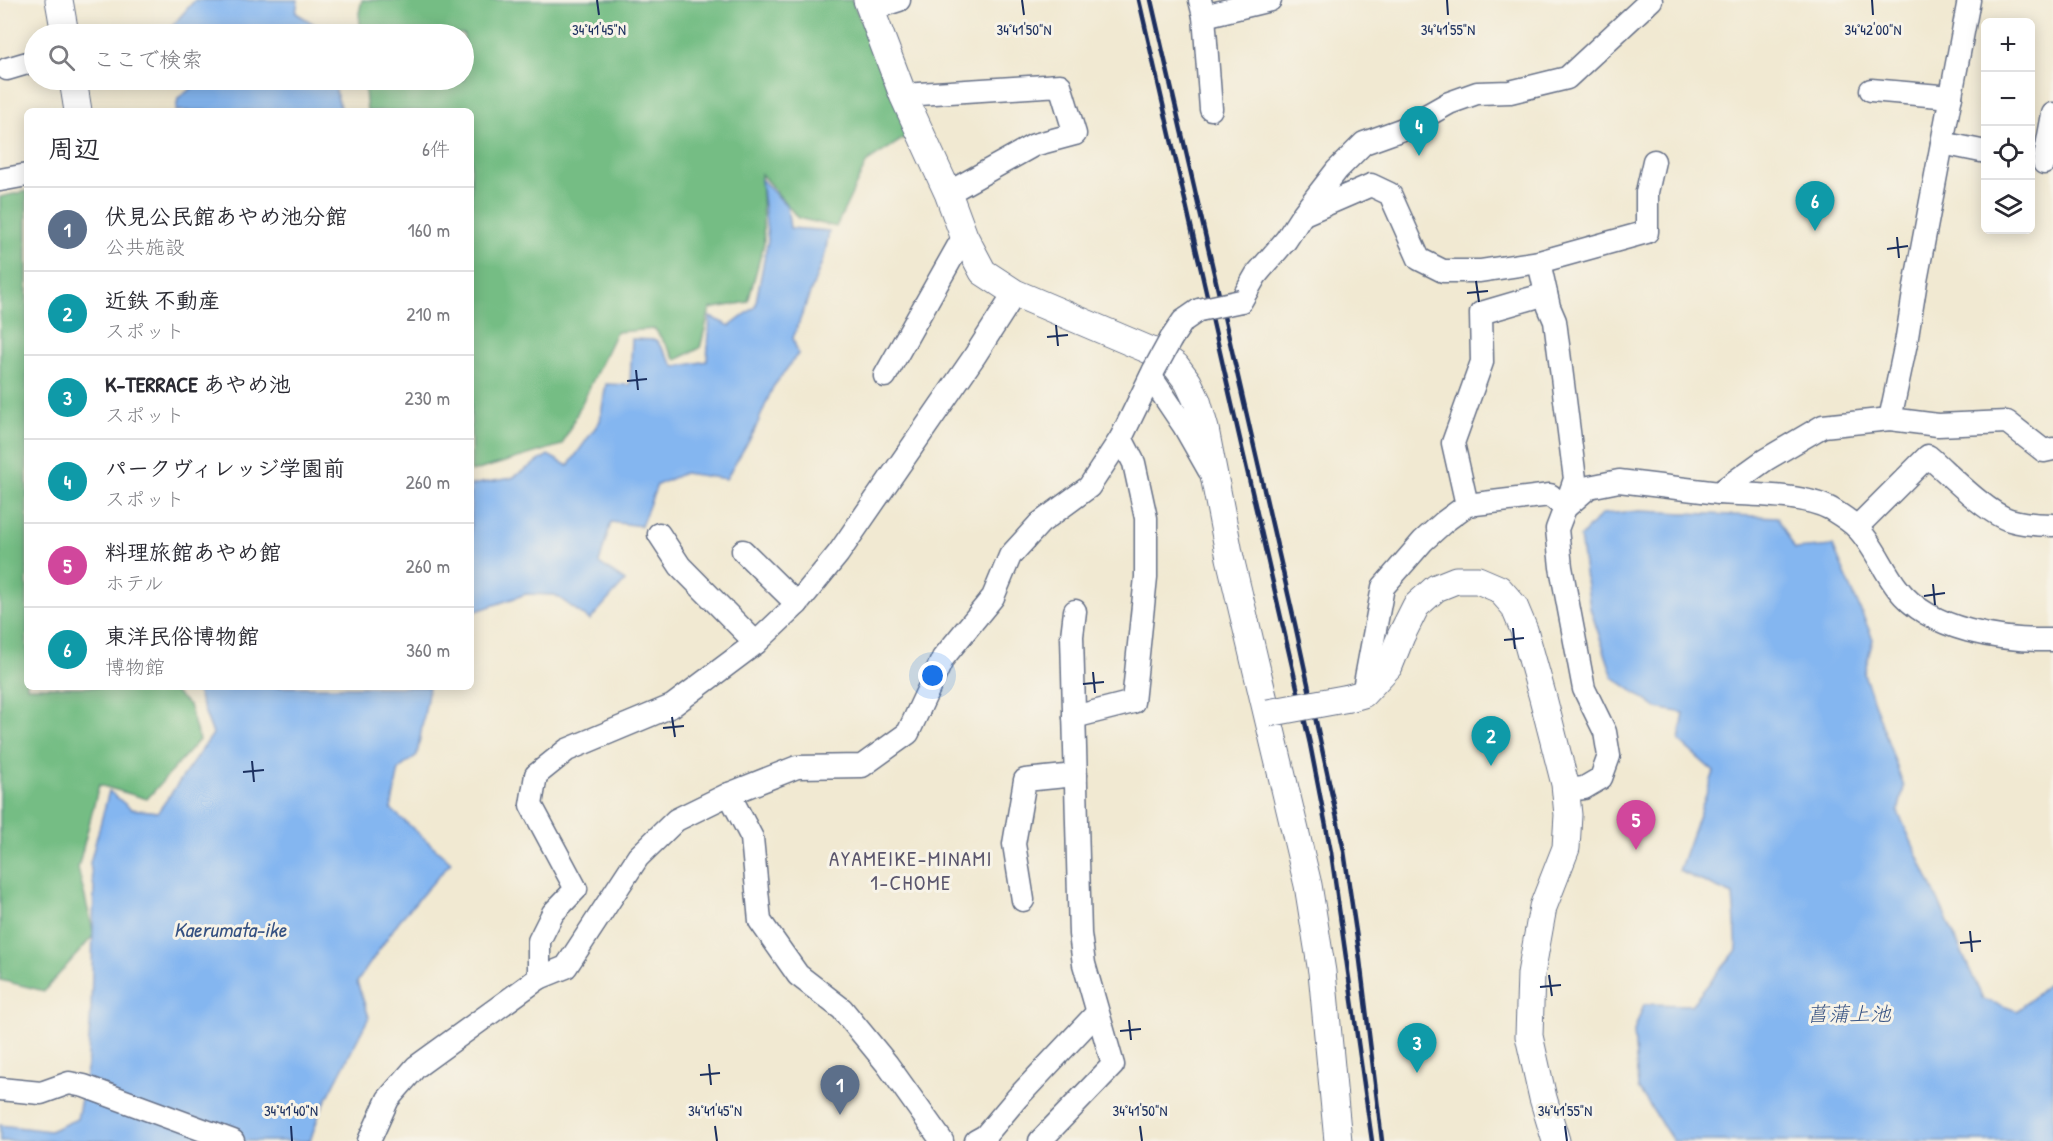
<!DOCTYPE html>
<html lang="ja">
<meta charset="utf-8">
<style>
:root{--surface:#fff;--page:#f2f2f3;--text:#2b2b33;--muted:#7c7c81;--line:#e1e1e2;--accent:#0b8043}
body{margin:0;font-family:"Patrick Hand","Klee One",sans-serif;background:var(--page);color:var(--text)}
.controls{position:absolute;right:18px;top:18px;display:grid;overflow:hidden;border-radius:9px;box-shadow:0 3px 15px #0003}
.controls button{width:54px;height:54px;display:grid;place-items:center;padding:0;border:0;border-bottom:2px solid var(--line);background:var(--surface);color:var(--text);font:30px sans-serif}
.you{position:absolute;left:933px;top:676px;width:21px;height:21px;margin:-15px;border:4px solid #fff;border-radius:50%;background:#1a73e8;box-shadow:0 0 0 9px #1a73e833}
.badge{display:grid;place-items:center;width:39px;height:39px;border-radius:50%;background:var(--accent);color:#fff;font-size:20px;font-weight:700}
.pin{position:absolute;translate:-50% -50px;filter:drop-shadow(0 2px 3px #0008)}
.pin::after{content:'';position:absolute;top:32px;width:21px;height:18px;background:inherit;clip-path:polygon(0 0,100% 0,50% 100%)}
.list{margin:0;padding:0;list-style:none}
h2{display:flex;justify-content:space-between;align-items:center;height:78px;margin:0;padding:0 24px;font-size:26px}
h2 small{font-size:20px;font-weight:400;color:var(--muted)}
.list li{display:grid;grid-template-columns:39px 1fr auto;gap:18px;align-items:center;box-sizing:border-box;height:84px;padding:0 24px;border-top:2px solid var(--line)}
.list b{display:block;font-size:22px;white-space:nowrap}
.list p{margin:0;font-size:20px;white-space:nowrap;color:var(--muted)}
.list em{font-size:20px;font-style:normal;color:var(--muted)}
.icon{flex:none;width:33px;height:33px;fill:none;stroke:currentColor;stroke-width:2;stroke-linecap:round;stroke-linejoin:round}
.map{position:relative;flex:none;width:2053px;height:1141px;overflow:hidden}
.search{position:absolute;background:var(--surface);box-shadow:0 3px 15px #0003;left:24px;top:24px;width:450px;height:66px;display:flex;align-items:center;gap:15px;box-sizing:border-box;padding:0 21px;border-radius:33px;color:var(--muted);font-size:22px}
.panel{position:absolute;background:var(--surface);box-shadow:0 3px 15px #0003;left:24px;top:108px;width:450px;height:582px;border-radius:9px}
.map>svg:first-child{display:block}
.forest{fill:#74bd84;stroke:#487671;stroke-width:1.5}
.water{fill:#84b6f0;stroke:#5072a7;stroke-width:1.5}
.lines{fill:none;stroke-linecap:round;stroke-linejoin:round}
.minor-casing{stroke:#667087;stroke-width:25}
.tertiary-casing{stroke:#667087;stroke-width:29}
.minor{stroke:#fff;stroke-width:22}
.tertiary{stroke:#fff;stroke-width:27}
.rail{stroke:#1b2f5e;stroke-width:4.5}
.minor-bridge-casing{stroke:#667087;stroke-width:25;stroke-linecap:butt}
.tertiary-bridge-casing{stroke:#667087;stroke-width:29;stroke-linecap:butt}
.minor-bridge{stroke:#fff;stroke-width:22}
.tertiary-bridge{stroke:#fff;stroke-width:27}
.ticks{fill:none;stroke:#1b2f5e;stroke-width:2}
.labels{text-anchor:middle;dominant-baseline:central;stroke-width:6;stroke-linejoin:round;paint-order:stroke}
.neighbourhood-label{font-size:21px;letter-spacing:1.5px;fill:#5b566d;stroke:#f7f3e8}
.water-label{font-size:21px;font-style:italic;fill:#355182;stroke:#f7f3e8}
.ticks-label{font-size:15px;text-anchor:middle;fill:#1b2f5e;stroke:#f7f3e8;stroke-width:6;stroke-linejoin:round;paint-order:stroke}
</style>
<div class="map">
<svg width="2053" height="1141" viewBox="0 0 2053 1141">
<rect width="100%" height="100%" fill="#f7f3e8"/>
<filter id="ink" filterUnits="userSpaceOnUse"><feTurbulence type="fractalNoise" baseFrequency=".0167" numOctaves="2"/><feDisplacementMap in="SourceGraphic" scale="12" xChannelSelector="R" yChannelSelector="G"/><feConvolveMatrix kernelMatrix="1 2 1 2 8 2 1 2 1" color-interpolation-filters="sRGB"/></filter>
<filter id="wash" filterUnits="userSpaceOnUse"><feTurbulence type="fractalNoise" baseFrequency=".008" numOctaves="4" result="noise"/><feDisplacementMap in="SourceGraphic" scale="24" xChannelSelector="R" yChannelSelector="G"/><feGaussianBlur stdDeviation="1.35" result="paint"/><feColorMatrix in="noise" values="0 0 0 0 0 0 0 0 0 0 0 0 0 0 0 0 0 1.4 0 .05"/><feComposite in="paint" operator="in"/></filter>
<g filter="url(#wash)">
<rect width="100%" height="100%" fill="#f1e9d2"/>
<!-- forest -->
<g class="forest">
<polygon points="362,0 852,0 909,135 867,162 836,227 798,218 761,174 764,243 748,302 710,309 700,348 676,360 655,329 616,332 562,445 471,472 471,111 367,111 364,80 464,80 464,34 361,34 359,13"/>
<polygon points="27,191 27,687 168,687 189,705 199,740 147,799 99,785 78,868 94,935 44,991 0,980 0,197"/>
</g>
<!-- water -->
<g class="water">
<polygon points="195,0 298,0 296,13 319,27 321,34 165,34"/>
<polygon points="194,80 333,80 341,111 176,111 178,98 201,82"/>
<polygon points="761,179 787,206 790,228 829,231 825,254 793,338 798,354 773,387 754,432 726,479 684,473 657,485 641,526 611,522 599,563 625,581 590,620 555,595 526,594 471,613 471,485 512,478 548,455 568,466 600,421 606,384 630,385 632,339 656,340 675,367 707,361 710,317 730,326 755,307 768,240"/>
<polygon points="1640,511 1777,517 1795,549 1833,546 1873,639 1864,674 1904,787 1898,812 1983,999 2017,1011 2048,984 2053,984 2053,1141 1673,1141 1638,1088 1634,1031 1644,1004 1691,1005 1737,950 1733,895 1679,871 1714,772 1679,741 1684,713 1657,708 1613,677 1590,608 1580,537 1602,514"/>
<polygon points="171,687 429,687 417,755 399,769 391,809 451,862 399,921 357,982 369,1017 320,1112 310,1141 0,1141 0,1125 50,1131 77,1119 87,1069 91,1010 94,888 90,863 109,791 131,809 158,812 213,734 196,689 173,691"/>
</g>
</g>
<g filter="url(#ink)">
<g class="lines">
<!-- minor casing -->
<g class="minor-casing">
<g id="minor">
<polyline points="1200,0 1204,16 1211,109"/>
<polyline points="871,9 899,0"/>
<polyline points="1204,16 1270,0"/>
<polyline points="7,69 34,61"/>
<polyline points="1871,90 1951,97"/>
<polyline points="903,95 1060,85 1075,134 1034,145 948,193"/>
<polyline points="1942,143 1986,152"/>
<polyline points="2044,163 2053,114"/>
<polyline points="0,180 27,175"/>
<polyline points="1304,214 1371,185 1390,194 1419,259 1443,271 1480,271 1539,262 1647,232 1647,192 1654,161"/>
<polyline points="1241,301 1256,275 1286,240 1303,214 1337,170 1364,143 1403,129 1449,103 1477,93 1510,92 1567,78 1651,0"/>
<polyline points="1171,339 1183,321 1199,310"/>
<polyline points="885,376 964,236"/>
<polyline points="1151,377 1184,426 1209,470"/>
<polyline points="1890,419 1906,343 1916,281 1969,0"/>
<path d="M1719,493C1751,495 1804,494 1831,509C1839,514 1851,521 1857,528C1874,545 1883,570 1898,589C1930,631 2003,641 2053,640"/>
<polyline points="1467,505 1453,443 1482,362 1481,313 1546,294"/>
<path d="M1857,527L1928,456C1948,473 1986,513 2010,520C2024,524 2039,525 2053,525"/>
<polyline points="659,534 680,566 756,643"/>
<polyline points="743,551 797,604"/>
<polyline points="1363,694 1383,587 1423,541 1444,522 1467,505 1550,495 1565,508 1575,479 1555,321 1549,307 1539,262"/>
<polyline points="1074,717 1133,702 1146,577 1146,518 1134,463 1121,438"/>
<polyline points="1566,790 1584,788 1601,778 1609,756 1605,732 1584,689 1561,567 1557,529 1565,508 1589,487 1619,481 1719,493 1765,460 1823,426 1890,419 1938,425 2007,422 2044,451 2053,449"/>
<polyline points="729,794 752,838 760,921 798,975 842,1009 887,1064 942,1141"/>
<polyline points="1023,900 1014,844 1025,780 1076,775"/>
<polyline points="539,978 566,967 638,857 676,820 729,794 797,767 862,766 908,733 943,658 993,597 1010,556 1040,523 1089,487 1121,438 1154,370"/>
<polyline points="0,1089 41,1093 69,1083 84,1086 233,1141"/>
<polyline points="369,1141 388,1099 416,1067 539,978 539,941 553,913 576,889 531,805 536,775 567,750 672,706 756,643 797,604 838,554 974,357 1015,293"/>
<polyline points="976,1141 985,1136 1017,1098 1097,1013"/>
<polyline points="1040,1141 1113,1065 1084,964 1080,934 1072,636 1075,611"/>
</g>
</g>
<!-- tertiary casing -->
<g class="tertiary-casing">
<g id="tertiary">
<polyline points="59,0 65,34"/>
<polyline points="867,0 903,95 948,193 964,236 983,272 1015,293 1161,355 1176,366 1188,382 1197,401 1205,429 1230,558 1308,885 1322,972 1338,1141"/>
<polyline points="73,80 78,111"/>
<polyline points="1349,698 1363,694 1389,666 1401,636 1416,606 1436,588 1456,580 1478,580 1499,589 1514,606 1524,630 1543,698 1565,784 1568,815 1566,848 1543,907 1531,974 1529,1036 1543,1098 1556,1141"/>
</g>
</g>
<!-- minor -->
<use href="#minor" class="minor"/>
<!-- tertiary -->
<use href="#tertiary" class="tertiary"/>
<!-- rail -->
<g class="rail">
<polyline points="1139,0 1310,744 1331,852 1372,1141"/>
<polyline points="1151,0 1295,624 1344,851 1359,952 1382,1141"/>
</g>
<!-- minor-bridge casing -->
<g class="minor-bridge-casing">
<g id="minor-bridge">
<polyline points="1199,310 1241,301"/>
<polyline points="1154,370 1171,339"/>
</g>
</g>
<!-- tertiary-bridge casing -->
<g class="tertiary-bridge-casing">
<polyline id="tertiary-bridge" points="1268,713 1349,698"/>
</g>
<!-- minor-bridge -->
<use href="#minor-bridge" class="minor-bridge"/>
<!-- tertiary-bridge -->
<use href="#tertiary-bridge" class="tertiary-bridge"/>
</g>
</g>
<!-- ticks -->
<path class="ticks" d="M597,0L599,15M1022,0L1024,15M1447,0L1448,15M1872,0L1873,15M1897,237L1899,258M1887,249L1908,246M1476,281L1479,302M1467,293L1488,291M1056,325L1058,346M1047,337L1068,335M636,370L638,390M627,381L647,379M1933,584L1935,605M1924,596L1945,593M1513,628L1515,649M1504,640L1524,638M1093,672L1095,693M1083,684L1104,682M672,717L675,737M663,728L684,726M252,761L254,782M243,772L264,770M1970,931L1972,952M1960,943L1981,941M1549,975L1552,996M1540,987L1561,985M1129,1020L1131,1040M1120,1031L1141,1029M709,1064L711,1085M700,1075L720,1073M291,1126L292,1141M715,1126L717,1141M1140,1126L1142,1141M1565,1126L1567,1141"/>
<g class="labels">
<!-- neighbourhood labels -->
<g class="neighbourhood-label">
<text x="911" y="858">AYAMEIKE-MINAMI<tspan x="911" dy="24">1-CHOME</tspan></text>
</g>
<!-- water labels -->
<g class="water-label">
<text x="230" y="929">Kaerumata-ike</text>
<text x="1849" y="1013">菖蒲上池</text>
</g>
</g>
<g class="ticks-label">
<text x="599" y="35">34°41'45"N</text>
<text x="1024" y="35">34°41'50"N</text>
<text x="1448" y="35">34°41'55"N</text>
<text x="1873" y="35">34°42'00"N</text>
<text x="291" y="1116">34°41'40"N</text>
<text x="715" y="1116">34°41'45"N</text>
<text x="1140" y="1116">34°41'50"N</text>
<text x="1565" y="1116">34°41'55"N</text>
</g>
</svg>
<div class="controls">
<button>+</button>
<button>−</button>
<button><svg class="icon" aria-label="locate" viewBox="0 0 24 24"><circle cx="12" cy="12" r="6"/><path d="M12 2v4M12 18v4M2 12h4M18 12h4"/></svg></button>
<button><svg class="icon" aria-label="layers" viewBox="0 0 24 24"><path d="M12 4l9 5-9 5-9-5zM3 14l9 5 9-5"/></svg></button>
</div>
<div class="you"></div>
<div class="pin badge" style="left:840px;top:1115px;background:#5c6f8a">1</div>
<div class="pin badge" style="left:1491px;top:766px;background:#0f9aa8">2</div>
<div class="pin badge" style="left:1417px;top:1073px;background:#0f9aa8">3</div>
<div class="pin badge" style="left:1419px;top:156px;background:#0f9aa8">4</div>
<div class="pin badge" style="left:1636px;top:850px;background:#d1479c">5</div>
<div class="pin badge" style="left:1815px;top:231px;background:#0f9aa8">6</div>
<div class="search"><svg class="icon" aria-label="search" viewBox="0 0 24 24"><circle cx="10" cy="10" r="6"/><path d="M15 15l6 6"/></svg>ここで検索</div>
<section class="panel">
<h2>周辺<small>6件</small></h2>
<ul class="list">
<li><span class="badge" style="background:#5c6f8a">1</span><div><b>伏見公民館あやめ池分館</b><p>公共施設</p></div><em>160 m</em></li>
<li><span class="badge" style="background:#0f9aa8">2</span><div><b>近鉄 不動産</b><p>スポット</p></div><em>210 m</em></li>
<li><span class="badge" style="background:#0f9aa8">3</span><div><b>K-TERRACE あやめ池</b><p>スポット</p></div><em>230 m</em></li>
<li><span class="badge" style="background:#0f9aa8">4</span><div><b>パークヴィレッジ学園前</b><p>スポット</p></div><em>260 m</em></li>
<li><span class="badge" style="background:#d1479c">5</span><div><b>料理旅館あやめ館</b><p>ホテル</p></div><em>260 m</em></li>
<li><span class="badge" style="background:#0f9aa8">6</span><div><b>東洋民俗博物館</b><p>博物館</p></div><em>360 m</em></li>
</ul>
</section>
</div>
